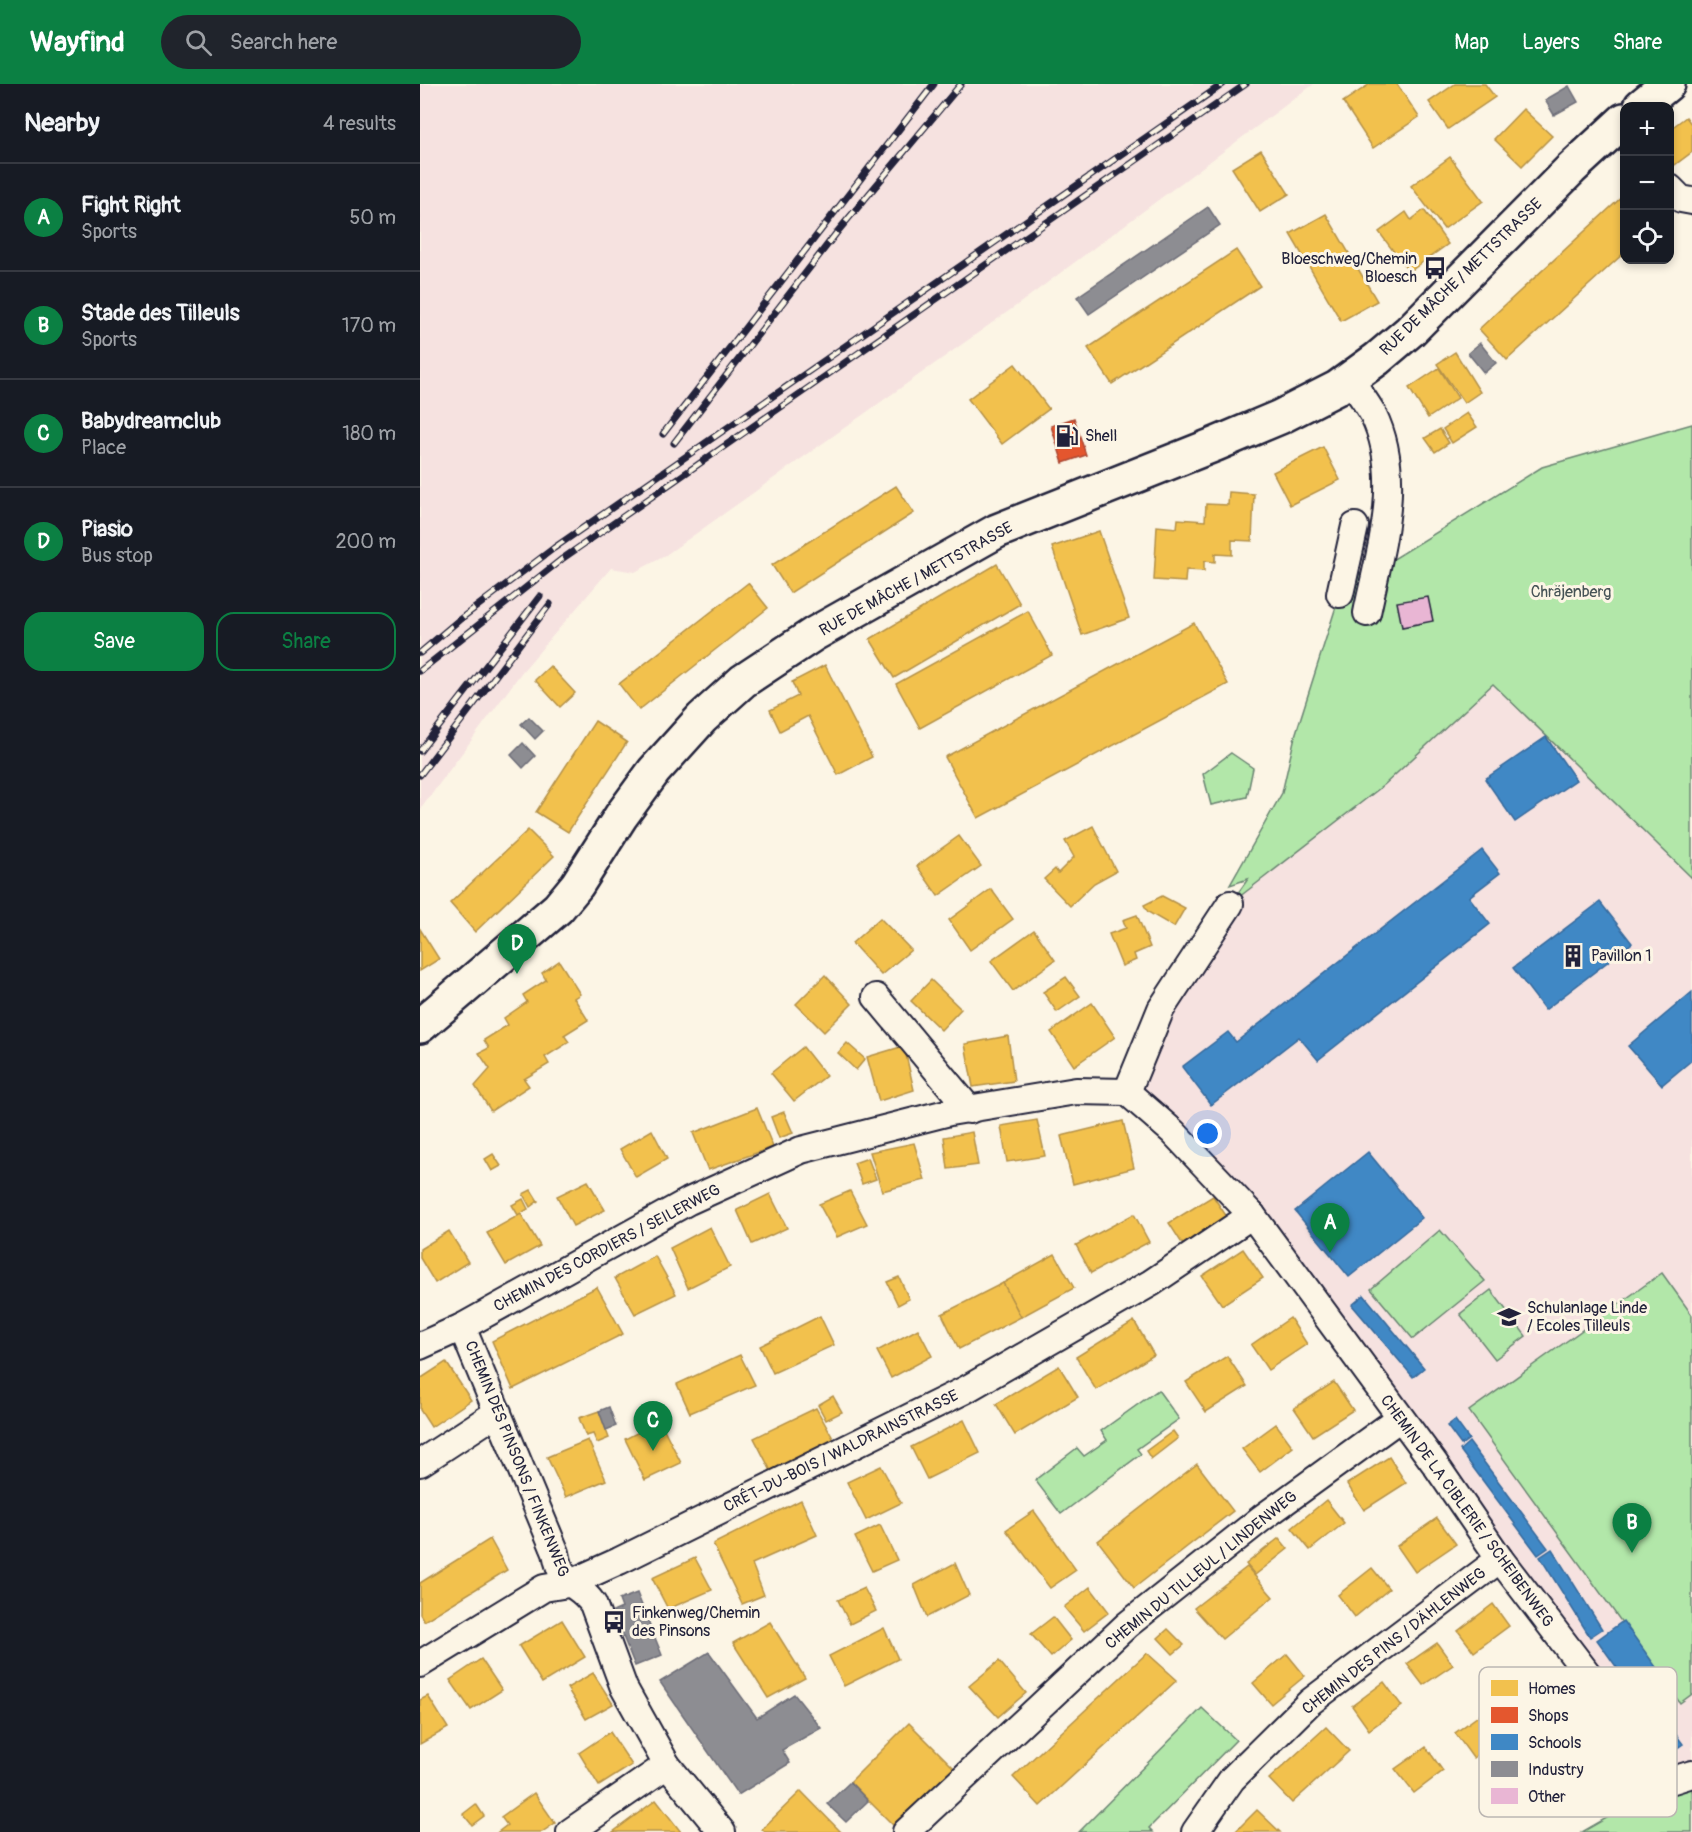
<!DOCTYPE html>
<meta charset="utf-8">
<style>
:root{--surface:#171b24;--page:#20242c;--text:#f1f3f6;--muted:#9ea1a6;--line:#363941;--accent:#0b8043}
body{margin:0;font-family:Pangolin,sans-serif;background:var(--page);color:var(--text)}
.controls{position:absolute;right:18px;top:18px;display:grid;overflow:hidden;border-radius:12px;box-shadow:0 3px 9px #0003}
.controls button{width:54px;height:54px;display:grid;place-items:center;padding:0;border:0;border-bottom:2px solid var(--line);background:var(--surface);color:var(--text);font:30px sans-serif}
.you{position:absolute;left:788px;top:1050px;width:21px;height:21px;margin:-15px;border:4px solid #fff;border-radius:50%;background:#1a73e8;box-shadow:0 0 0 9px #1a73e833}
.badge{display:grid;place-items:center;width:39px;height:39px;border-radius:50%;background:var(--accent);color:#fff;font-size:20px;font-weight:700}
.pin{position:absolute;translate:-50% -50px;filter:drop-shadow(0 2px 3px #0008)}
.pin::after{content:'';position:absolute;top:32px;width:21px;height:18px;background:inherit;clip-path:polygon(0 0,100% 0,50% 100%)}
.list{margin:0;padding:0;list-style:none}
h2{display:flex;justify-content:space-between;align-items:center;height:78px;margin:0;padding:0 24px;font-size:26px}
h2 small{font-size:20px;font-weight:400;color:var(--muted)}
.list li{display:grid;grid-template-columns:39px 1fr auto;gap:18px;align-items:center;box-sizing:border-box;height:108px;padding:0 24px;border-top:2px solid var(--line)}
.list b{display:block;font-size:22px;white-space:nowrap}
.list p{margin:0;font-size:20px;white-space:nowrap;color:var(--muted)}
.list em{font-size:20px;font-style:normal;color:var(--muted)}
.actions{display:flex;gap:12px;padding:18px 24px}
.actions a{flex:1;padding:14px 0;border:2px solid var(--accent);border-radius:18px;text-align:center;font-size:21px;color:var(--accent)}
.actions .main{background:var(--accent);color:#fff}
.icon{flex:none;width:33px;height:33px;fill:none;stroke:currentColor;stroke-width:2;stroke-linecap:round;stroke-linejoin:round}
.map{position:relative;flex:none;width:1272px;height:1748px;overflow:hidden}
header{display:flex;align-items:center;gap:36px;box-sizing:border-box;height:84px;padding:0 30px;background:var(--accent);color:#fff}
header strong{font-size:28px}
nav{display:flex;gap:33px;margin-inline-start:auto;font-size:21px}
.search{width:420px;height:54px;background:var(--page);display:flex;align-items:center;gap:15px;box-sizing:border-box;padding:0 21px;border-radius:33px;color:var(--muted);font-size:22px}
main{display:flex}
aside{flex:1;background:var(--surface)}
.map>svg:first-child{display:block}
.built{fill:#f6e2e0}
.green{fill:#b2e7a9;stroke:#6a8472;stroke-width:1.5}
.homes{fill:#f2c14e;stroke:#b49148;stroke-width:1.5}
.shops{fill:#e4572e;stroke:#aa4732;stroke-width:1.5}
.schools{fill:#3f88c5;stroke:#36699c;stroke-width:1.5}
.industry{fill:#8d8d92;stroke:#6d6d78;stroke-width:1.5}
.building{fill:#e9b6d4;stroke:#22223b;stroke-width:1.5}
.lines{fill:none;stroke-linecap:round;stroke-linejoin:round}
.minor-casing{stroke:#22223b;stroke-width:30}
.secondary-casing{stroke:#22223b;stroke-width:38}
.minor{stroke:#fcf5e5;stroke-width:26}
.secondary{stroke:#fcf5e5;stroke-width:33}
.rail-casing{stroke:#22223b;stroke-width:7}
.rail{stroke:#fcf5e5;stroke-width:4.5;stroke-dasharray:14;stroke-linecap:butt}
.labels{text-anchor:middle;dominant-baseline:central;stroke-width:6;stroke-linejoin:round;paint-order:stroke}
.poi-label{font-size:16px;fill:#22223b;stroke:#fcf5e5;text-anchor:start}
.street-label{font-size:16px;fill:#22223b;stroke:#fcf5e5}
.park-label{font-size:16px;fill:#465356;stroke:#fcf5e5}
.key{fill:#fcf5e5;stroke:#bbb6b2;stroke-width:1.5}
.key-label{font-size:16px;fill:#22223b}
</style>
<header>
<strong>Wayfind</strong>
<div class="search"><svg class="icon" aria-label="search" viewBox="0 0 24 24"><circle cx="10" cy="10" r="6"/><path d="M15 15l6 6"/></svg>Search here</div>
<nav><a>Map</a><a>Layers</a><a>Share</a></nav>
</header>
<main>
<aside>
<h2>Nearby<small>4 results</small></h2>
<ul class="list">
<li><span class="badge">A</span><div><b>Fight Right</b><p>Sports</p></div><em>50 m</em></li>
<li><span class="badge">B</span><div><b>Stade des Tilleuls</b><p>Sports</p></div><em>170 m</em></li>
<li><span class="badge">C</span><div><b>Babydreamclub</b><p>Place</p></div><em>180 m</em></li>
<li><span class="badge">D</span><div><b>Piasio</b><p>Bus stop</p></div><em>200 m</em></li>
</ul>
<div class="actions"><a class="main">Save</a><a>Share</a></div>
</aside>
<div class="map">
<svg width="1272" height="1748" viewBox="0 0 1272 1748">
<rect width="100%" height="100%" fill="#fcf5e5"/>
<filter id="ink" filterUnits="userSpaceOnUse"><feTurbulence type="fractalNoise" baseFrequency=".0167" numOctaves="2"/><feDisplacementMap in="SourceGraphic" scale="12" xChannelSelector="R" yChannelSelector="G"/><feConvolveMatrix kernelMatrix="1 2 1 2 8 2 1 2 1" color-interpolation-filters="sRGB"/></filter>
<g filter="url(#ink)">
<!-- built -->
<g class="built">
<polygon points="0,0 894,0 600,219 243,473 215,488 191,484 101,589 0,726"/>
<polygon points="1073,600 1272,794 1272,1690 1228,1688 832,1131 707,1008 810,820 964,701"/>
</g>
<!-- green -->
<g class="green">
<polygon points="1272,340 1272,794 1073,600 964,701 810,820 828,795 810,801 862,709 875,652 920,510 946,484 956,486 1122,383"/>
<polygon points="811,669 833,684 827,713 791,721 783,690"/>
<polygon points="1020,1146 1065,1197 993,1255 951,1205"/>
<polygon points="1242,1189 1272,1231 1272,1610 1260,1619 1049,1327"/>
<polygon points="1071,1206 1106,1252 1075,1275 1040,1230"/>
<polygon points="738,1306 759,1335 717,1365 721,1370 641,1430 615,1396 657,1364 664,1372 687,1356 681,1347"/>
<polygon points="782,1624 816,1656 729,1744 733,1748 659,1748"/>
<polygon points="1272,1690 1272,1748 1162,1748 1253,1696"/>
</g>
<!-- homes -->
<g class="homes">
<polygon points="950,0 977,0 999,33 953,64 923,18"/>
<polygon points="1035,0 1065,0 1075,13 1028,45 1009,18"/>
<polygon points="1103,25 1132,52 1102,82 1074,55"/>
<polygon points="1266,33 1272,41 1272,68 1252,83 1250,45"/>
<polygon points="841,66 869,110 840,128 812,84"/>
<polygon points="1030,73 1063,117 1024,145 991,102"/>
<polygon points="1204,111 1204,169 1087,276 1059,245"/>
<polygon points="1004,126 1028,160 989,188 959,148 986,128 991,136"/>
<polygon points="906,130 957,217 921,237 870,150"/>
<polygon points="816,166 840,202 692,300 668,264"/>
<polygon points="1035,268 1060,308 1044,319 1017,280"/>
<polygon points="595,280 629,325 582,360 548,315"/>
<polygon points="1019,284 1038,314 1008,334 989,304"/>
<polygon points="1047,329 1057,343 1032,359 1023,345"/>
<polygon points="1020,345 1029,359 1015,368 1005,354"/>
<polygon points="903,363 920,396 870,421 853,388"/>
<polygon points="476,402 494,429 370,509 352,481"/>
<polygon points="809,408 834,410 832,457 812,456 812,471 795,470 795,478 784,477 784,487 766,486 765,498 734,496 737,442 757,444 758,435 785,437 786,420 808,421"/>
<polygon points="679,447 709,534 662,551 632,463"/>
<polygon points="577,480 600,520 474,594 450,555"/>
<polygon points="328,499 348,524 219,626 199,600"/>
<polygon points="608,527 632,571 500,644 476,600"/>
<polygon points="774,539 808,600 558,734 525,673"/>
<polygon points="405,581 452,673 418,691 388,632 360,647 350,626 378,612 372,598"/>
<polygon points="130,582 155,609 140,623 115,596"/>
<polygon points="175,637 207,658 148,748 116,728"/>
<polygon points="673,742 696,787 674,799 650,822 624,795 635,785 638,789 654,773 645,757"/>
<polygon points="108,746 134,772 55,848 30,819"/>
<polygon points="539,752 561,782 518,812 497,782"/>
<polygon points="571,805 593,835 550,866 529,836"/>
<polygon points="742,812 765,824 754,843 728,828 724,821"/>
<polygon points="717,831 730,863 714,870 716,876 702,882 689,850 706,844 703,836"/>
<polygon points="460,834 491,866 461,891 432,859"/>
<polygon points="0,845 19,875 0,887"/>
<polygon points="614,846 635,876 593,907 571,877"/>
<polygon points="139,877 160,910 154,914 168,936 144,951 149,958 125,973 129,980 104,995 109,1002 71,1027 55,1002 70,985 59,969 69,964 64,956 88,941 84,934 107,918 103,911 126,896 122,889"/>
<polygon points="405,891 432,920 404,948 376,920"/>
<polygon points="646,893 660,912 637,928 623,908"/>
<polygon points="511,896 541,925 521,946 491,917"/>
<polygon points="672,919 695,953 654,982 631,948"/>
<polygon points="588,952 594,997 553,1003 545,960"/>
<polygon points="427,959 445,975 436,986 418,969"/>
<polygon points="484,962 494,1006 459,1017 447,973"/>
<polygon points="383,963 406,992 374,1017 351,989"/>
<polygon points="337,1024 353,1063 288,1086 273,1049"/>
<polygon points="364,1028 373,1049 359,1054 351,1033"/>
<polygon points="617,1036 625,1072 587,1078 581,1042"/>
<polygon points="703,1037 714,1084 653,1100 641,1052"/>
<polygon points="232,1046 247,1075 216,1093 200,1065"/>
<polygon points="552,1048 558,1081 528,1085 524,1053"/>
<polygon points="494,1059 505,1096 462,1107 450,1068"/>
<polygon points="73,1070 81,1082 72,1087 65,1075"/>
<polygon points="448,1074 456,1095 442,1100 434,1079"/>
<polygon points="168,1097 185,1126 153,1142 137,1112"/>
<polygon points="111,1106 118,1117 110,1123 103,1110"/>
<polygon points="430,1107 447,1140 417,1153 399,1120"/>
<polygon points="350,1110 367,1144 332,1160 317,1126"/>
<polygon points="793,1112 807,1133 763,1161 749,1139"/>
<polygon points="103,1115 108,1125 98,1131 92,1121"/>
<polygon points="101,1130 120,1162 86,1181 67,1149"/>
<polygon points="714,1130 729,1158 671,1189 656,1161"/>
<polygon points="290,1143 310,1183 268,1204 250,1164"/>
<polygon points="29,1147 48,1178 15,1199 0,1174 0,1165"/>
<polygon points="823,1165 843,1194 802,1221 782,1192"/>
<polygon points="635,1170 654,1204 601,1233 583,1199"/>
<polygon points="235,1172 256,1210 215,1230 195,1194"/>
<polygon points="479,1193 489,1215 478,1221 467,1198"/>
<polygon points="583,1199 601,1233 539,1265 522,1230"/>
<polygon points="177,1203 203,1250 93,1305 72,1257"/>
<polygon points="400,1232 414,1261 353,1289 340,1262"/>
<polygon points="870,1234 887,1260 848,1286 831,1261"/>
<polygon points="714,1237 734,1271 676,1306 656,1273"/>
<polygon points="498,1245 512,1272 471,1294 457,1267"/>
<polygon points="320,1271 335,1301 270,1329 257,1300"/>
<polygon points="807,1272 827,1302 786,1328 766,1298"/>
<polygon points="26,1278 51,1316 11,1343 0,1326 0,1295"/>
<polygon points="639,1282 658,1313 595,1351 576,1320"/>
<polygon points="914,1298 933,1326 893,1352 874,1324"/>
<polygon points="413,1312 422,1328 406,1336 398,1321"/>
<polygon points="396,1324 414,1356 351,1387 334,1354"/>
<polygon points="179,1327 189,1354 177,1359 173,1350 166,1352 159,1334"/>
<polygon points="544,1336 560,1369 507,1395 491,1363"/>
<polygon points="240,1337 261,1379 225,1396 205,1355"/>
<polygon points="856,1340 873,1363 840,1388 822,1365"/>
<polygon points="753,1347 758,1354 731,1375 726,1367"/>
<polygon points="168,1356 186,1396 146,1413 127,1373"/>
<polygon points="969,1373 986,1399 944,1426 927,1400"/>
<polygon points="777,1380 813,1427 714,1504 678,1457"/>
<polygon points="461,1382 481,1419 446,1436 427,1398"/>
<polygon points="381,1416 397,1451 332,1480 344,1511 322,1520 293,1460"/>
<polygon points="906,1416 924,1439 890,1466 872,1444"/>
<polygon points="614,1427 656,1486 630,1504 586,1446"/>
<polygon points="1017,1434 1036,1460 995,1488 977,1462"/>
<polygon points="460,1441 477,1476 452,1487 435,1453"/>
<polygon points="859,1454 868,1465 835,1491 826,1480"/>
<polygon points="70,1455 87,1486 4,1537 0,1530 0,1499"/>
<polygon points="275,1474 292,1506 248,1525 232,1494"/>
<polygon points="535,1479 549,1511 507,1533 494,1501"/>
<polygon points="827,1483 853,1513 802,1555 774,1524"/>
<polygon points="952,1484 969,1505 935,1533 918,1511"/>
<polygon points="670,1503 689,1528 664,1547 644,1523"/>
<polygon points="444,1504 456,1527 430,1540 418,1516"/>
<polygon points="1073,1520 1089,1542 1054,1568 1038,1547"/>
<polygon points="633,1533 651,1556 631,1573 611,1550"/>
<polygon points="142,1536 165,1573 122,1599 99,1562"/>
<polygon points="350,1538 385,1594 348,1614 313,1559"/>
<polygon points="464,1544 478,1575 424,1602 409,1572"/>
<polygon points="748,1545 764,1561 753,1570 738,1554"/>
<polygon points="1017,1559 1033,1581 1003,1601 987,1580"/>
<polygon points="727,1569 757,1596 620,1722 593,1693"/>
<polygon points="867,1570 885,1592 851,1620 833,1599"/>
<polygon points="61,1575 82,1606 51,1626 30,1596"/>
<polygon points="579,1577 606,1609 578,1633 549,1602"/>
<polygon points="173,1589 193,1620 166,1635 147,1604"/>
<polygon points="964,1598 982,1622 949,1646 932,1622"/>
<polygon points="8,1612 28,1644 0,1660 0,1616"/>
<polygon points="1065,1627 1083,1651 1053,1674 1035,1649"/>
<polygon points="489,1639 534,1684 475,1743 430,1698"/>
<polygon points="906,1643 929,1667 872,1719 849,1695"/>
<polygon points="190,1648 212,1681 179,1702 159,1669"/>
<polygon points="1006,1663 1023,1687 994,1709 975,1685"/>
<polygon points="381,1707 421,1748 345,1748 342,1745"/>
<polygon points="114,1709 135,1739 122,1748 78,1748 87,1741 81,1733"/>
<polygon points="236,1716 261,1748 193,1748"/>
<polygon points="56,1720 64,1732 52,1741 43,1730"/>
<polygon points="837,1726 860,1748 815,1748"/>
</g>
<!-- shops -->
<polygon class="shops" points="654,334 666,371 643,379 631,342"/>
<!-- schools -->
<g class="schools">
<polygon points="1126,653 1156,696 1095,738 1065,695"/>
<polygon points="1062,766 1080,789 1049,813 1070,840 898,976 879,953 791,1021 762,983 808,948 816,958"/>
<polygon points="1180,818 1212,859 1125,926 1093,884"/>
<polygon points="1272,908 1272,976 1242,1001 1208,962"/>
<polygon points="948,1068 1002,1134 929,1193 875,1127"/>
<polygon points="944,1211 1004,1284 993,1293 932,1221"/>
<polygon points="1035,1336 1049,1355 1041,1361 1027,1342"/>
<polygon points="1049,1358 1128,1464 1118,1471 1040,1366"/>
<polygon points="1132,1465 1182,1545 1170,1553 1120,1473"/>
<polygon points="1203,1537 1241,1590 1215,1609 1177,1556"/>
<polygon points="1249,1641 1263,1660 1250,1669 1236,1650"/>
</g>
<!-- industry -->
<g class="industry">
<polygon points="1149,2 1158,18 1134,31 1125,16"/>
<polygon points="788,123 800,141 669,230 657,213"/>
<polygon points="1060,259 1076,279 1064,289 1048,269"/>
<polygon points="109,633 123,647 115,655 101,640"/>
<polygon points="103,659 115,672 103,684 91,671"/>
<polygon points="189,1323 196,1342 186,1346 179,1327"/>
<polygon points="217,1509 242,1571 215,1582 193,1528 202,1524 199,1516"/>
<polygon points="289,1568 337,1634 374,1610 401,1644 362,1666 370,1679 318,1711 240,1598"/>
<polygon points="430,1698 448,1717 426,1738 407,1720"/>
</g>
<!-- building -->
<polygon class="building" points="1008,513 1013,537 982,543 977,518"/>
<g class="lines">
<!-- minor casing -->
<g class="minor-casing">
<g id="minor">
<polyline points="1250,104 1261,115 1272,117"/>
<path d="M930,295C937,306 946,318 953,330C984,393 960,465 947,529"/>
<polyline points="920,510 935,442"/>
<polyline points="456,913 550,1026"/>
<polyline points="707,1008 753,1048 832,1131 1015,1380 1080,1475 1205,1639 1215,1669 1228,1688 1253,1696 1272,1690"/>
<polyline points="707,1008 741,925 810,820"/>
<path d="M42,1243L136,1469C143,1507 157,1496 173,1520L204,1604L247,1681L302,1748"/>
<polyline points="0,1262 42,1243 269,1117 381,1066 530,1028 656,1007 707,1008"/>
<polyline points="0,1379 78,1328"/>
<polyline points="0,1580 124,1504 148,1500 199,1477 545,1306 731,1199 832,1131"/>
<polyline points="150,1748 247,1681"/>
<polyline points="486,1748 707,1541 842,1434 980,1334"/>
<polyline points="775,1748 812,1695 890,1618 1080,1475"/>
</g>
</g>
<!-- secondary casing -->
<g class="secondary-casing">
<g id="secondary">
<polyline points="1221,22 1248,0"/>
<polyline points="0,942 138,824 157,801 201,732 234,687 282,634 323,597 394,550 577,447 796,360 860,333 917,304 957,275 990,247 1151,85 1204,36"/>
</g>
</g>
<!-- minor -->
<use href="#minor" class="minor"/>
<!-- secondary -->
<use href="#secondary" class="secondary"/>
<!-- rail casing -->
<g class="rail-casing">
<g id="rail">
<polyline points="243,350 514,0"/>
<polyline points="254,359 418,147 541,0"/>
<polyline points="0,569 39,536 134,464 803,0"/>
<polyline points="0,587 142,475 826,0"/>
<polyline points="0,667 120,512"/>
<polyline points="0,691 130,520"/>
</g>
</g>
<!-- rail -->
<use href="#rail" class="rail"/>
</g>
</g>
<!-- icons -->
<defs>
<g id="bus-bare" transform="scale(1.8)"><path d="M-5-6H5V4H4V6H2V4H-2V6H-4V4H-5ZM-3.5-4V0h7V-4ZM-3.5 1.2v1.5H-2V1.2ZM2 1.2v1.5H3.5V1.2Z" fill="#22223b" stroke="#fcf5e5" stroke-width="2.5" paint-order="stroke"/></g>
<g id="fuel-bare" transform="scale(1.8)"><path d="M-5.5-6h7V0h2V4h1.3V-2.5L3-4.5l.8-.8L6-3V5H2.5V1h-1V6h-7ZM-4.2-4.7v3.2H.2V-4.7Z" fill="#22223b" stroke="#fcf5e5" stroke-width="2.5" paint-order="stroke"/></g>
<g id="building-bare" transform="scale(1.8)"><path d="M-4-6H4V6H1V3H-1V6H-4ZM-2.5-4.3h1.7v1.8h-1.7ZM.8-4.3h1.7v1.8H.8ZM-2.5-1h1.7V.8h-1.7ZM.8-1h1.7V.8H.8Z" fill="#22223b" stroke="#fcf5e5" stroke-width="2.5" paint-order="stroke"/></g>
<g id="school-bare" transform="scale(1.8)"><path d="M0-5L7-2L0 1L-7-2ZM-4 1L0 2.5L4 1V4Q0 6-4 4Z" fill="#22223b" stroke="#fcf5e5" stroke-width="2.5" paint-order="stroke"/></g>
</defs>
<g fill-rule="evenodd">
<use href="#bus-bare" x="1015" y="184"/>
<use href="#fuel-bare" x="647" y="352"/>
<use href="#building-bare" x="1153" y="872"/>
<use href="#school-bare" x="1089" y="1233"/>
<use href="#bus-bare" x="194" y="1538"/>
</g>
<g class="labels">
<!-- poi labels -->
<g class="poi-label">
<text x="997" y="175" text-anchor="end">Bloeschweg/Chemin<tspan x="997" dy="18">Bloesch</tspan></text>
<text x="665" y="352">Shell</text>
<text x="1171" y="872">Pavillon 1</text>
<text x="1107" y="1224">Schulanlage Linde<tspan x="1107" dy="18">/ Ecoles Tilleuls</tspan></text>
<text x="212" y="1529">Finkenweg/Chemin<tspan x="212" dy="18">des Pinsons</tspan></text>
</g>
<!-- street labels -->
<g class="street-label">
<text transform="translate(1041 193) rotate(-44)">RUE DE MÂCHE / METTSTRASSE</text>
<text transform="translate(496 495) rotate(-29)">RUE DE MÂCHE / METTSTRASSE</text>
<text transform="translate(187 1164) rotate(-28)">CHEMIN DES CORDIERS / SEILERWEG</text>
<text transform="translate(421 1367) rotate(-26)">CRÊT-DU-BOIS / WALDRAINSTRASSE</text>
<text transform="translate(97 1375) rotate(68)">CHEMIN DES PINSONS / FINKENWEG</text>
<text transform="translate(1047 1427) rotate(54)">CHEMIN DE LA CIBLERIE / SCHEIBENWEG</text>
<text transform="translate(781 1486) rotate(-39)">CHEMIN DU TILLEUL / LINDENWEG</text>
<text transform="translate(974 1557) rotate(-38)">CHEMIN DES PINS / DÄHLENWEG</text>
</g>
<!-- park labels -->
<g class="park-label">
<text x="1151" y="508">Chräjenberg</text>
</g>
</g>
<!-- legend -->
<rect x="1059" y="1583" width="198" height="150" rx="9" class="key"/>
<rect x="1071" y="1596" width="27" height="16" fill="#f2c14e"/>
<rect x="1071" y="1623" width="27" height="16" fill="#e4572e"/>
<rect x="1071" y="1650" width="27" height="16" fill="#3f88c5"/>
<rect x="1071" y="1677" width="27" height="16" fill="#8d8d92"/>
<rect x="1071" y="1704" width="27" height="16" fill="#e9b6d4"/>
<g class="key-label">
<text x="1108" y="1610">Homes</text>
<text x="1108" y="1637">Shops</text>
<text x="1108" y="1664">Schools</text>
<text x="1108" y="1691">Industry</text>
<text x="1108" y="1718">Other</text>
</g>
</svg>
<div class="controls">
<button>+</button>
<button>−</button>
<button><svg class="icon" aria-label="locate" viewBox="0 0 24 24"><circle cx="12" cy="12" r="6"/><path d="M12 2v4M12 18v4M2 12h4M18 12h4"/></svg></button>
</div>
<div class="you"></div>
<div class="pin badge" style="left:910px;top:1169px">A</div>
<div class="pin badge" style="left:1212px;top:1469px">B</div>
<div class="pin badge" style="left:233px;top:1367px">C</div>
<div class="pin badge" style="left:97px;top:890px">D</div>
</div>
</main>
